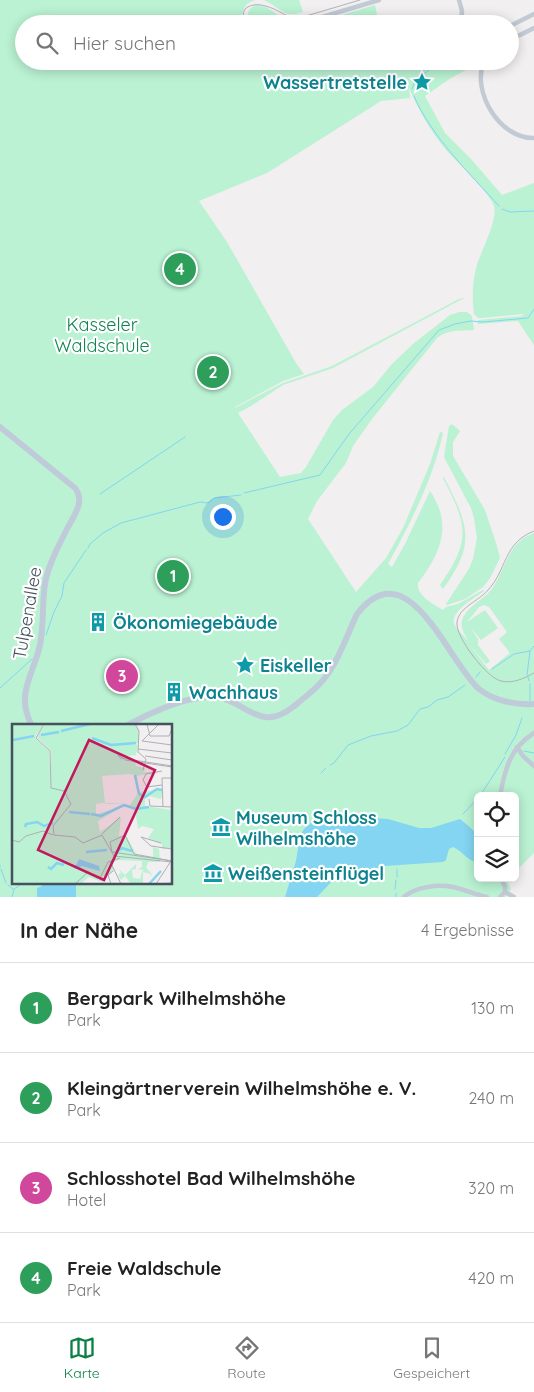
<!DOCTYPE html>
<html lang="de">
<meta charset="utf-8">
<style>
:root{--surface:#fff;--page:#f6f6f6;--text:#222;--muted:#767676;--line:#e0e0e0;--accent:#0b8043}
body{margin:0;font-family:Quicksand,sans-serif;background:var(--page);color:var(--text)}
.controls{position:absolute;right:15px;bottom:15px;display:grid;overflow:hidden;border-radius:8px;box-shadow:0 2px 12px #0003}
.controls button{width:45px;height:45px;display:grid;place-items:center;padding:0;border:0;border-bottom:1px solid var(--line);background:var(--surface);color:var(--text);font:25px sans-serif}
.you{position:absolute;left:222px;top:516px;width:18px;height:18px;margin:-12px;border:4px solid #fff;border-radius:50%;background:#1a73e8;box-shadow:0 0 0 8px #1a73e833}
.badge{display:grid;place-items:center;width:32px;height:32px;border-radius:50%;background:var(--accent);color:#fff;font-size:16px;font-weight:700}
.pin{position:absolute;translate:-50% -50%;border:2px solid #fff;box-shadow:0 1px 5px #0006}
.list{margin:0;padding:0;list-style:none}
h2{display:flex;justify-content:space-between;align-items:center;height:65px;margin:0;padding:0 20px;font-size:21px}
h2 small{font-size:16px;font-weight:400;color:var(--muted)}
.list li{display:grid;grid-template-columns:32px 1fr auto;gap:15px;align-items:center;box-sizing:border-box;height:90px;padding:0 20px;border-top:1px solid var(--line)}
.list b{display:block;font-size:19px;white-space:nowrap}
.list p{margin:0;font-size:16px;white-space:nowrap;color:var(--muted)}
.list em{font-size:16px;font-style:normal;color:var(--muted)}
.icon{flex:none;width:28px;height:28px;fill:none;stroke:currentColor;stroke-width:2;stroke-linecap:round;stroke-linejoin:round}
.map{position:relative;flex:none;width:534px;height:897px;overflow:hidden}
.search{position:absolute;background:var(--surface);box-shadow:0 2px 12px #0003;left:15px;right:15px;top:15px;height:55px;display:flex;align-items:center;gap:12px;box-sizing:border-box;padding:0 18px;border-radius:28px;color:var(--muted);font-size:19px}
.sheet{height:425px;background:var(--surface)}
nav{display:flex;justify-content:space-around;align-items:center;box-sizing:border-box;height:70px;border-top:1px solid var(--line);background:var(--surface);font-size:14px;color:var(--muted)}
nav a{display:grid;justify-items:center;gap:2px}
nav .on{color:var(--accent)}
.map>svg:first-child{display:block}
.green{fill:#baf2d3;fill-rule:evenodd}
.water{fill:#84d5f2}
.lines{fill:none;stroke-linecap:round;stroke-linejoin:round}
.stream{stroke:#84d5f2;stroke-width:1}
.minor{stroke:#c1cad5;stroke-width:4.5}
.secondary{stroke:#c0cbd9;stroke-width:6}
.tram{stroke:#b0b3ba;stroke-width:1}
.labels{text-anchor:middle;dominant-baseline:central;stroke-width:4.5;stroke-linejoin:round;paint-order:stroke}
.culture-label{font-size:18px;font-weight:bold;fill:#0d838f;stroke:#fff;text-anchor:start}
.park-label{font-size:18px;fill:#118450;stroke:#fff}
.street-label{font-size:18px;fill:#46515d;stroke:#fff}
.inset-river{fill:none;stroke:#84d5f2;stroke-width:2.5}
.inset-road{fill:none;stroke:#adb0b5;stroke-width:1}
.view{fill:#c2185b;fill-opacity:0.15;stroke:#c2185b;stroke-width:2.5}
.inset-edge{fill:none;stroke:#46515d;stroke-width:2.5}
</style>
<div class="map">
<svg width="534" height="897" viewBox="0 0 534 897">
<rect width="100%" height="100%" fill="#f1efef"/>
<!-- green -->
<g class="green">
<path d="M0,0H255C243,4 240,13 245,24H24V61H483L451,78L425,96L445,133L471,159L502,195L534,183V345L518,321L478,324L477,322L479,320L522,316L524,314L482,318H478L474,314C472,297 472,282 477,265C481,251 498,220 494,206C491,194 457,162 447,151C431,132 419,111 409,88L410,98L381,101L267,173L199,201L227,242L296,363L304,374L283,381L235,407V408L283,383L332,366L459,299L466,297L333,368L283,385L251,406L238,413L280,477L301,473L306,467L333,420L342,410L373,387L392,364L413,344L450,315L459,312H467L472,316L474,330C460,331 449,329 437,338L372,419L353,446L346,463L317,501L308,519L356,592L386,558L403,528L430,464L440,432L443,433C433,479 411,522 388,564L392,567L405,544L430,491C453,525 441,553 418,583C416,595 433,604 443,610L446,607L458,604L483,590L484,591C476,597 451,611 454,623C456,629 465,637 469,642C466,636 460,629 462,621C465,608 483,600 491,590C506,570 507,542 534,533V853L515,872V796H478V878H509L507,881L511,889L506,897H0ZM484,605L489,607L507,632L499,639L510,653L489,670L469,644L486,664L490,661L478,645V639L471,628L481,640L498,628L485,610L467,622L479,607ZM14,726H171V883H14Z"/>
<path d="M264,0H299L303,12C283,19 280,7 264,0Z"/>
<path d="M255,5C265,4 271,10 279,16L278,19L265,24H252C245,17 247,10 255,5Z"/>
<polygon points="375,5 379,24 312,24"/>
<polygon points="452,424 460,431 453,442 453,456 485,510 497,546 500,558 490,578 483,587 465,599 447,605 446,604 469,569 473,559 477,538 474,518 471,508 444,457 449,426"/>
<path d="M444,477C468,525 477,542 443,589L440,585C472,539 467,525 443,478Z"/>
</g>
<!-- water -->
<g class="water">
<path d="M369,818L388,819L419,828H431L460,819C481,836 478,834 478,860L475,862C466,859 461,850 453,847L449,849L446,860L443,862L385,866L375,869L343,872L338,875L317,897H285L296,861L300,836L304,829L311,823L322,819L345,821Z"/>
<polygon points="42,883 76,883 76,897 37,897 37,888 42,886"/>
</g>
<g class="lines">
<!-- stream -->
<g class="stream">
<polyline points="412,89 416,79 443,61"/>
<path d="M414,96C430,135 471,175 499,206"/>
<polyline points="502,209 510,212 534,211"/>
<polyline points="244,493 320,475 349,434 439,330 455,324 471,321 483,322 528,318 534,309"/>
<polyline points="100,494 185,437"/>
<polyline points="88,548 90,544 103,533 121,523 200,502 208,503 214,498 241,495"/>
<polyline points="46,635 54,612 62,596 64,583 86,550"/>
<polyline points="492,669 514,654 530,651"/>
<polyline points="527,675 530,651 534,646"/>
<polyline points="476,677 480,672"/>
<polyline points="528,677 529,681"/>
<polyline points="530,684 530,701"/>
<polyline points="0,688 32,659"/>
<polyline points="524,751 534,753"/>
<polyline points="505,754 516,735 522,718"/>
<polyline points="330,765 334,763 348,745 371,736 397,731 408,725 420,709 428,707 437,700 448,697 465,685"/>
<polyline points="321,773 326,768"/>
<polyline points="480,796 505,757"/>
<polyline points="463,814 478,798"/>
<polyline points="0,865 0,867"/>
<polyline points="1,869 6,883"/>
<polyline points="397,877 397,869"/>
<polyline points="8,885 14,890 12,897"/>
<polyline points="14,889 19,886 20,883"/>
<polyline points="395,889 396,880"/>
<polyline points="396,893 396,897"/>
</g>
<!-- minor -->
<g class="minor">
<polyline points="459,0 462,11 461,24"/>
<polyline points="302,23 379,0"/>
<polyline points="510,26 534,14"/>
<polyline points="510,40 534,28"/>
<path d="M484,61C471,92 500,139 534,138"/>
<polyline points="423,69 434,61"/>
<polyline points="517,747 523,756 534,766"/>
<path d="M500,796C505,769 510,748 534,733"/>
<polyline points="505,892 514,897"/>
<path d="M404,897C415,887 438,884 453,887C464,889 475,895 487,897"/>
<polyline points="500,897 505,892 505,887 501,878"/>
</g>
<!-- secondary -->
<g class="secondary">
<path d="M0,427L75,488C85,501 75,514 68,527C59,545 49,563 45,583C42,604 44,625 40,645C33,676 15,694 32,726"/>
<path d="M126,726C150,713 189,695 216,697C234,698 248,715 265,717C278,719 290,710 299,702C308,695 317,688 324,679C339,660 347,635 357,614C408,548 448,662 479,689C494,701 516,705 534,704"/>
</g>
<!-- tram -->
<g class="tram">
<path d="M246,24C244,19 242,14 245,9C255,0 271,7 282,13C286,16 291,17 297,17"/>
<polyline points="279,24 360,0"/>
<path d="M534,531C503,543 507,570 488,590C479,601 459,607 457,622C455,637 487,678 501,681C514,684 524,678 534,673"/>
</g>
</g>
<!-- icons -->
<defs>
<g id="sight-bare" transform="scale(1.5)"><path d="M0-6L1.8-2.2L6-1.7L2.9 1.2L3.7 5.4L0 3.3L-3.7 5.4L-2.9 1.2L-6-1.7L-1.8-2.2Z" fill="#0f9aa8" stroke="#fff" stroke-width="2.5" paint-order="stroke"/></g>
<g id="building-bare" transform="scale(1.5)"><path d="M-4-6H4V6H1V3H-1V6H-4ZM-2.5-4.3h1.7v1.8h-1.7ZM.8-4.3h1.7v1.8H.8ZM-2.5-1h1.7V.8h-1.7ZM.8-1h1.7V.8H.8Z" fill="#0f9aa8" stroke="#fff" stroke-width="2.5" paint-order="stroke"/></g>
<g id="museum-bare" transform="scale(1.5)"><path d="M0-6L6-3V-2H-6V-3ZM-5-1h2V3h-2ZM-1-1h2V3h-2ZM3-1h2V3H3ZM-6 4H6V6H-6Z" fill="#0f9aa8" stroke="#fff" stroke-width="2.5" paint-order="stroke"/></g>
</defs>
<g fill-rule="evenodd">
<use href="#sight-bare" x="422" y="82"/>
<use href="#building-bare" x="98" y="622"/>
<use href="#sight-bare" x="245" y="665"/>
<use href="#building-bare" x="174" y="692"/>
<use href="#museum-bare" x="221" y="827"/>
<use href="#museum-bare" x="213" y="873"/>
</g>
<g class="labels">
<!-- culture labels -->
<g class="culture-label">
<text x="407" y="82" text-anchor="end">Wassertretstelle</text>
<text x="113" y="622">Ökonomiegebäude</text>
<text x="260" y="665">Eiskeller</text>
<text x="189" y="692">Wachhaus</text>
<text x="236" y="817">Museum Schloss<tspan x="236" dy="21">Wilhelmshöhe</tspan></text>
<text x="228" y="873">Weißensteinflügel</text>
</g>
<!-- park labels -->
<g class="park-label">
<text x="102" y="324">Kasseler<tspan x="102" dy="21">Waldschule</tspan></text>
</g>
<!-- street labels -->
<g class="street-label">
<text transform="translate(27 613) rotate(-80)">Tulpenallee</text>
</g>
</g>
<!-- overview -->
<g transform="translate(12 724)">
<rect width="160" height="160" fill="#f1efef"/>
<path d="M0,0H32L24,11L23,14L37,27L39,65V27L25,13L33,0H122L127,7V19L122,20L126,21L124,31L106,33L123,38L124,42L133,44L132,48H148L124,52V57L128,68L151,65L149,75L138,72L133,75V82L160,86V124L150,125V120L136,114L142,105L130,102L126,105L123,85L117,83L112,82L86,97L88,108L109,93L107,112L115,113L124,130L141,134V123L147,125L148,138H136L134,144L140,150L138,153L139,150L131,148V160H119L113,152L109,156L106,151L109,149L107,145L113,151L124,140V145L120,146L121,154L128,155L130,148L132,146L126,145L130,143V137L106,136L100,139L102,147L95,151L99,160L95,151L89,153L90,158L77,153L68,160H0ZM118,50L122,51L126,69L118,81L84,90V80L90,79L97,80L118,79H93L90,52Z" fill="#baf2d3" fill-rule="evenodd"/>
<path d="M67,135L87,142L88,147L70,142L62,145Z" fill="#84d5f2"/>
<path class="inset-river" d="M49,7L78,0M29,11L47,8M80,14L99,21L124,19M1,16L22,12M123,51L127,70M127,70L133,73L145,65L150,66M57,88L78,90M79,90L89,92L112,81L124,85L137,83M13,103L14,100L25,98L32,102L41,99M74,128L95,126M103,129L110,124L120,127M36,143L39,145L45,139L52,141M137,160L149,147"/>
<path class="inset-road" d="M32,0L24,14L38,27L39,64L52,67L59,80L41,102L42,111L63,113L71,119L90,111L102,132L160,138M123,0L127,7L126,28L134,35L131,46M135,0L138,12H157L160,5M130,17L160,21M130,17L147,0M126,25L160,29M133,32L160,36M113,35L106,31L108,34L160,42M113,36L160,43M150,47L134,50L131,56L135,63L150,61M137,75L138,82L160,83M151,83L150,54H160M90,110L108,93M113,111L122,130L160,137L100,128L98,118ZM0,116L7,118L14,112L31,107L41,111M149,119L129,113L139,122L160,125M98,137L109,160M63,160L76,148L88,154L96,138L108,134M99,160L96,151L101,147M144,160L159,137M144,160L160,159"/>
<path class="view" d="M77,16L143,46L92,156L26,126Z"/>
<rect width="160" height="160" class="inset-edge"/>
</g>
</svg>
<div class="controls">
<button><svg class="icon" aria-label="locate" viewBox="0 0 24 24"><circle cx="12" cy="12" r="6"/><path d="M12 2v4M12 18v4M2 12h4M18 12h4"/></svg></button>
<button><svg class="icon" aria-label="layers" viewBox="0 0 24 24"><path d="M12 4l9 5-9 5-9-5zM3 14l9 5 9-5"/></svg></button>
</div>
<div class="you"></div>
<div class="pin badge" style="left:173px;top:576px;background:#2e9e5b">1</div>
<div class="pin badge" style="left:213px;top:372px;background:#2e9e5b">2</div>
<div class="pin badge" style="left:122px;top:676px;background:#d1479c">3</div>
<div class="pin badge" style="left:180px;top:269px;background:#2e9e5b">4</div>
<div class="search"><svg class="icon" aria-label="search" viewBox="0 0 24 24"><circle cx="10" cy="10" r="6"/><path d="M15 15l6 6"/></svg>Hier suchen</div>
</div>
<section class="sheet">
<h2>In der Nähe<small>4 Ergebnisse</small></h2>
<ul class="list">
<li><span class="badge" style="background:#2e9e5b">1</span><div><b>Bergpark Wilhelmshöhe</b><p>Park</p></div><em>130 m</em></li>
<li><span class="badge" style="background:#2e9e5b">2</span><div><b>Kleingärtnerverein Wilhelmshöhe e. V.</b><p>Park</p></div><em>240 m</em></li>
<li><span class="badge" style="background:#d1479c">3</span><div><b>Schlosshotel Bad Wilhelmshöhe</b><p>Hotel</p></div><em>320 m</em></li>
<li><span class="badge" style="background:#2e9e5b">4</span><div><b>Freie Waldschule</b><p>Park</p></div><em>420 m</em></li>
</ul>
</section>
<nav>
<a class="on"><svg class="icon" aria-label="map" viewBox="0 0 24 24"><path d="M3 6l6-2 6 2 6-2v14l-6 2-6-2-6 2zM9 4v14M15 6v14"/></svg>Karte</a>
<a><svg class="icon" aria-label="directions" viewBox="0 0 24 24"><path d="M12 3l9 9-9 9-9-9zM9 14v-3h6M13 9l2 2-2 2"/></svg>Route</a>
<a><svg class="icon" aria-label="saved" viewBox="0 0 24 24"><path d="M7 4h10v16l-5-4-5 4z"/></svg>Gespeichert</a>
</nav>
